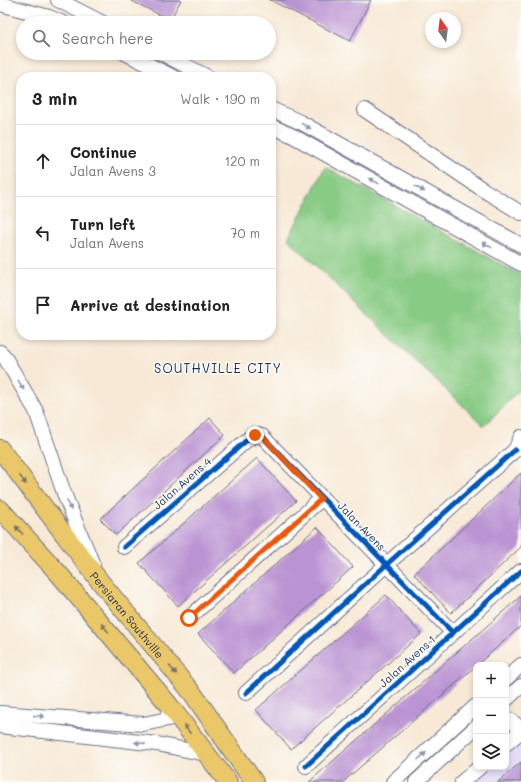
<!DOCTYPE html>
<meta charset="utf-8">
<style>
:root{--surface:#fff;--page:#f2f2f2;--text:#202124;--muted:#757577;--line:#e0e0e0}
body{margin:0;font-family:Mali,sans-serif;background:var(--page);color:var(--text)}
.controls{position:absolute;right:12px;bottom:12px;display:grid;overflow:hidden;border-radius:8px;box-shadow:0 2px 6px #0003}
.controls button{width:36px;height:36px;display:grid;place-items:center;padding:0;border:0;border-bottom:1px solid var(--line);background:var(--surface);color:var(--text);font:20px sans-serif}
.compass{position:absolute;left:425px;top:12px;width:36px;height:36px;border-radius:50%;background:var(--surface);box-shadow:0 2px 6px #0003;rotate:346deg}
.stop{position:absolute;width:12px;height:12px;margin:-9px;border:3px solid #ea580c;border-radius:50%;background:#fff}
.stop.end{background:#ea580c;border-color:#fff;box-shadow:0 1px 4px #0008}
.list{margin:0;padding:0;list-style:none}
h2{display:flex;justify-content:space-between;align-items:center;height:52px;margin:0;padding:0 16px;font-size:17px}
h2 small{font-size:13px;font-weight:400;color:var(--muted)}
.list li{display:grid;grid-template-columns:26px 1fr auto;gap:12px;align-items:center;box-sizing:border-box;height:72px;padding:0 16px;border-top:1px solid var(--line)}
.list b{display:block;font-size:15px;white-space:nowrap}
.list p{margin:0;font-size:13px;white-space:nowrap;color:var(--muted)}
.list em{font-size:13px;font-style:normal;color:var(--muted)}
.icon{flex:none;width:22px;height:22px;fill:none;stroke:currentColor;stroke-width:2;stroke-linecap:round;stroke-linejoin:round}
.map{position:relative;flex:none;width:521px;height:782px;overflow:hidden}
.search{position:absolute;background:var(--surface);box-shadow:0 2px 6px #0003;left:16px;top:16px;width:260px;height:44px;display:flex;align-items:center;gap:10px;box-sizing:border-box;padding:0 14px;border-radius:22px;color:var(--muted);font-size:15px}
.panel{position:absolute;background:var(--surface);box-shadow:0 2px 6px #0003;left:16px;top:72px;width:260px;height:268px;border-radius:16px}
.map>svg:first-child{display:block}
.built{fill:#dfd5f5}
.green{fill:#88cb84;stroke:#527d71}
.building{fill:#ba93d3}
.lines{fill:none;stroke-linecap:round;stroke-linejoin:round}
.minor-casing{stroke:#687088;stroke-width:16}
.major-casing{stroke:#687088;stroke-width:20}
.minor{stroke:#fff;stroke-width:14}
.major{stroke:#eac769;stroke-width:18}
.cycleway-casing{stroke:#fdfcf7;stroke-width:8}
.cycleway{stroke:#0057b8;stroke-width:5}
.oneway{fill:#8d97ae}
.oneway2{fill:#787363}
.route{stroke:#ea580c;stroke-width:5}
.labels{text-anchor:middle;dominant-baseline:central;stroke-width:3;stroke-linejoin:round;paint-order:stroke}
.street-label{font-size:11px;fill:#1b2f5e;stroke:#fdfcf7}
.quarter-label{font-size:13px;letter-spacing:1px;fill:#1b2f5e;stroke:#fdfcf7}
</style>
<div class="map">
<svg width="521" height="782" viewBox="0 0 521 782">
<rect width="100%" height="100%" fill="#fdfcf7"/>
<filter id="ink" filterUnits="userSpaceOnUse"><feTurbulence type="fractalNoise" baseFrequency=".025" numOctaves="2"/><feDisplacementMap in="SourceGraphic" scale="8" xChannelSelector="R" yChannelSelector="G"/><feConvolveMatrix kernelMatrix="1 2 1 2 8 2 1 2 1" color-interpolation-filters="sRGB"/></filter>
<filter id="wash" filterUnits="userSpaceOnUse"><feTurbulence type="fractalNoise" baseFrequency=".012" numOctaves="4" result="noise"/><feDisplacementMap in="SourceGraphic" scale="16" xChannelSelector="R" yChannelSelector="G"/><feGaussianBlur stdDeviation="0.9" result="paint"/><feColorMatrix in="noise" values="0 0 0 0 0 0 0 0 0 0 0 0 0 0 0 0 0 1.4 0 .05"/><feComposite in="paint" operator="in"/></filter>
<g filter="url(#wash)">
<rect width="100%" height="100%" fill="#f8e9d6"/>
<!-- built -->
<polygon class="built" points="521,737 521,782 469,782 486,767 506,767 506,750"/>
<!-- green -->
<polygon class="green" points="325,167 521,275 521,388 484,426 288,239"/>
<g id="blocks">
<!-- building -->
<g class="building">
<polygon points="130,0 181,0 170,20"/>
<polygon points="270,0 371,0 350,41"/>
<polygon points="210,418 225,435 116,535 100,519"/>
<polygon points="257,458 296,501 178,606 139,563"/>
<polygon points="521,473 521,547 451,613 414,574"/>
<polygon points="317,527 353,567 234,673 198,634"/>
<polygon points="386,595 421,634 291,749 256,710"/>
<polygon points="521,596 521,626 477,665 343,782 309,782"/>
<polygon points="521,762 521,782 498,782"/>
</g>
</g>
</g>
<g filter="url(#ink)">
<use href="#blocks" fill-opacity="0" stroke="#687088" stroke-width="1"/>
<g class="lines">
<!-- minor casing -->
<g class="minor-casing">
<g id="minor">
<polyline points="58,0 103,23"/>
<polyline points="0,4 49,17 63,23"/>
<polyline points="125,53 173,77"/>
<polyline points="161,53 208,77"/>
<polyline points="271,109 302,123 521,245"/>
<polyline points="365,110 482,189 521,213"/>
<polyline points="271,126 293,136 521,264"/>
<polyline points="0,352 4,356 36,411 65,496 93,565"/>
<polyline points="521,437 515,450 521,448"/>
<polyline points="124,547 248,439 255,435 262,436 453,633"/>
<polyline points="189,618 321,499"/>
<polyline points="506,679 521,665"/>
<polyline points="246,693 386,565 515,450"/>
<polyline points="506,700 521,686"/>
<polyline points="0,713 143,724 168,719 169,705"/>
<path d="M506,719C512,719 517,726 521,730"/>
<polyline points="0,726 157,744 206,754"/>
<polyline points="506,744 521,731"/>
<polyline points="306,766 521,571"/>
<polyline points="393,782 476,706"/>
<polyline points="416,782 476,727"/>
<polyline points="462,782 480,767"/>
</g>
</g>
<!-- major casing -->
<g class="major-casing">
<g id="major">
<path id="s1" d="M0,449L98,579L193,694L254,782"/>
<polyline points="0,509 59,574 169,705 228,782"/>
</g>
</g>
<!-- minor -->
<use href="#minor" class="minor"/>
<!-- major -->
<use href="#major" class="major"/>
<!-- cycleway casing -->
<g class="cycleway-casing">
<g id="cycleway">
<polyline points="124,547 248,439 255,435 262,436 453,633"/>
<polyline points="246,693 386,565 515,450"/>
<polyline points="306,766 521,571"/>
</g>
</g>
<!-- cycleway -->
<use href="#cycleway" class="cycleway"/>
</g>
<!-- one-way arrows -->
<defs><path id="oneway-solid" d="M-6-.8H1V-3.2L6.5 0L1 3.2V.8H-6Z"/></defs>
<g class="oneway">
<use href="#oneway-solid" transform="translate(306 126) rotate(29)"/>
<use href="#oneway-solid" transform="translate(374 181) rotate(-151)"/>
<use href="#oneway-solid" transform="translate(420 189) rotate(29)"/>
<use href="#oneway-solid" transform="translate(487 245) rotate(-151)"/>
<use href="#oneway-solid" transform="translate(21 385) rotate(60)"/>
<use href="#oneway-solid" transform="translate(69 505) rotate(68)"/>
<use href="#oneway-solid" transform="translate(39 716) rotate(4)"/>
<use href="#oneway-solid" transform="translate(140 743) rotate(-173)"/>
<use href="#oneway-solid" transform="translate(422 756) rotate(-42)"/>
</g>
<g class="oneway2">
<use href="#oneway-solid" transform="translate(23 480) rotate(53)"/>
<use href="#oneway-solid" transform="translate(19 530) rotate(-132)"/>
<use href="#oneway-solid" transform="translate(105 628) rotate(-130)"/>
<use href="#oneway-solid" transform="translate(173 670) rotate(50)"/>
<use href="#oneway-solid" transform="translate(187 729) rotate(-127)"/>
</g>
</g>
<g class="lines" filter="url(#ink)">
<!-- route -->
<polyline class="route" points="189,618 321,499 262,436 255,435"/>
</g>
<g class="labels">
<!-- street labels -->
<g class="street-label">
<text transform="translate(182 483) rotate(-41)">Jalan Avens 4</text>
<text transform="translate(362 526) rotate(46)">Jalan Avens</text>
<text stroke="none"><textPath href="#s1" startOffset="209">Persiaran Southville</textPath></text>
<text transform="translate(407 661) rotate(-42)">Jalan Avens 1</text>
</g>
<!-- quarter labels -->
<g class="quarter-label">
<text x="218" y="367">SOUTHVILLE CITY</text>
</g>
</g>
</svg>
<div class="controls">
<button>+</button>
<button>−</button>
<button><svg class="icon" aria-label="layers" viewBox="0 0 24 24"><path d="M12 4l9 5-9 5-9-5zM3 14l9 5 9-5"/></svg></button>
</div>
<svg class="compass" viewBox="-18 -18 36 36"><path d="M0-13l5 13h-10z" fill="#e53935"/><path d="M0 13l5-13h-10z" fill="#757577"/></svg>
<div class="stop" style="left:189px;top:618px"></div>
<div class="stop end" style="left:255px;top:435px"></div>
<div class="search"><svg class="icon" aria-label="search" viewBox="0 0 24 24"><circle cx="10" cy="10" r="6"/><path d="M15 15l6 6"/></svg>Search here</div>
<section class="panel">
<h2>3 min<small>Walk · 190 m</small></h2>
<ul class="list">
<li><svg class="icon" aria-label="ahead" viewBox="0 0 24 24"><path d="M12 20V5M6 11l6-6 6 6"/></svg><div><b>Continue</b><p>Jalan Avens 3</p></div><em>120 m</em></li>
<li><svg class="icon" aria-label="left" viewBox="0 0 24 24"><path d="M17 20v-9H6M10 6l-5 5 5 5"/></svg><div><b>Turn left</b><p>Jalan Avens</p></div><em>70 m</em></li>
<li><svg class="icon" aria-label="arrive" viewBox="0 0 24 24"><path d="M6 21V4h12l-3 4 3 4H6"/></svg><div><b>Arrive at destination</b></div></li>
</ul>
</section>
</div>
